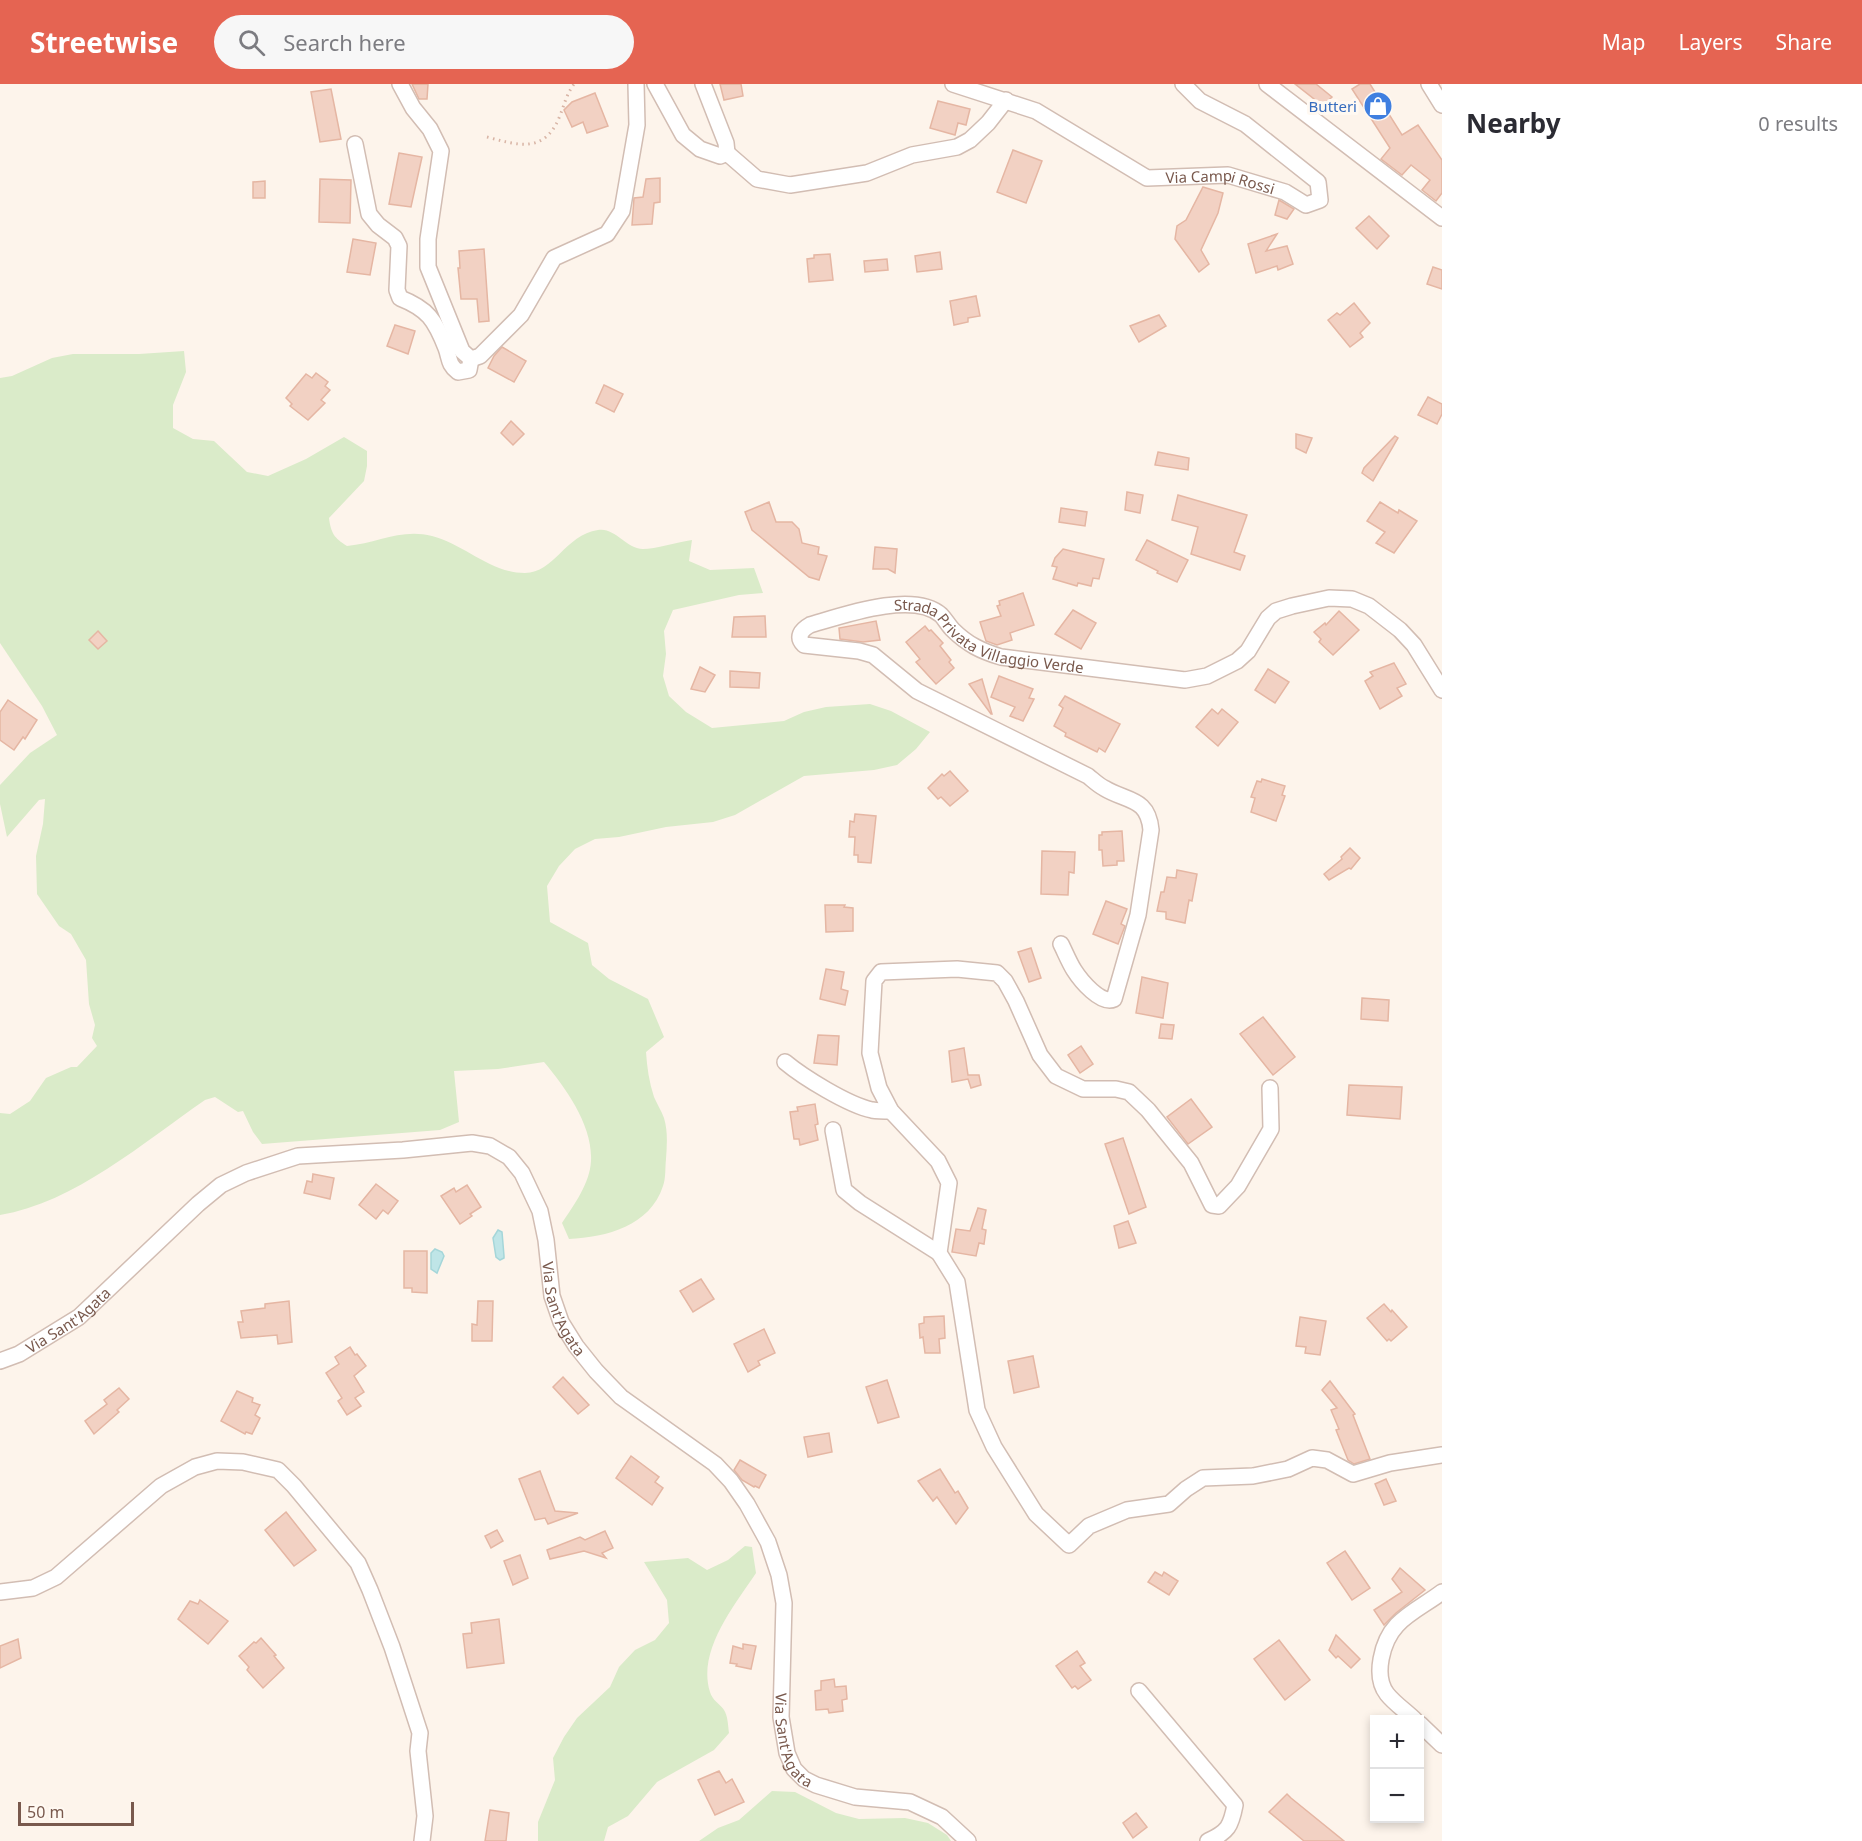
<!DOCTYPE html>
<meta charset="utf-8">
<style>
:root{--surface:#fff;--page:#f7f7f7;--text:#2b2b33;--muted:#7c7c81;--line:#e1e1e2;--accent:#e56452}
body{margin:0;font-family:"Noto Sans",sans-serif;background:var(--page);color:var(--text)}
.controls{position:absolute;right:18px;bottom:18px;display:grid;overflow:hidden;border-radius:0px;box-shadow:0 3px 9px #0003}
.controls button{width:54px;height:54px;display:grid;place-items:center;padding:0;border:0;border-bottom:2px solid var(--line);background:var(--surface);color:var(--text);font:30px sans-serif}
.scale{position:absolute;left:18px;bottom:15px;width:116px;box-sizing:border-box;padding-left:6px;border:3px solid #79594d;border-top:0;font-size:16px;line-height:21px;white-space:nowrap;color:#79594d;-webkit-text-stroke:4px #fff9f2;paint-order:stroke}
.list{margin:0;padding:0;list-style:none}
h2{display:flex;justify-content:space-between;align-items:center;height:78px;margin:0;padding:0 24px;font-size:26px}
h2 small{font-size:20px;font-weight:400;color:var(--muted)}
.icon{flex:none;width:33px;height:33px;fill:none;stroke:currentColor;stroke-width:2;stroke-linecap:round;stroke-linejoin:round}
.map{position:relative;flex:none;width:1442px;height:1757px;overflow:hidden}
header{display:flex;align-items:center;gap:36px;box-sizing:border-box;height:84px;padding:0 30px;background:var(--accent);color:#fff}
header strong{font-size:28px}
nav{display:flex;gap:33px;margin-inline-start:auto;font-size:21px}
.search{width:420px;height:54px;background:var(--page);display:flex;align-items:center;gap:15px;box-sizing:border-box;padding:0 21px;border-radius:33px;color:var(--muted);font-size:22px}
main{display:flex}
aside{flex:1;background:var(--surface)}
.map>svg:first-child{display:block}
.green{fill:#daebc9}
.water{fill:#bfe5e7;stroke:#a5d6d9;stroke-width:1.5}
.building{fill:#f2d1c3;stroke:#e5b6a3;stroke-width:1.5}
.lines{fill:none;stroke-linecap:round;stroke-linejoin:round}
.minor-casing{stroke:#d2bdb3;stroke-width:18}
.path{stroke:#d8b4a5;stroke-width:3;stroke-dasharray:1.5 4.5;stroke-linecap:butt}
.minor{stroke:#fff;stroke-width:15}
.labels{text-anchor:middle;dominant-baseline:central;stroke-width:6;stroke-linejoin:round;paint-order:stroke}
.shop-label{font-size:15px;fill:#366cbe;stroke:#fff9f2;text-anchor:end}
.street-label{font-size:15px;fill:#79594d;stroke:#fff9f2}
</style>
<header>
<strong>Streetwise</strong>
<div class="search"><svg class="icon" aria-label="search" viewBox="0 0 24 24"><circle cx="10" cy="10" r="6"/><path d="M15 15l6 6"/></svg>Search here</div>
<nav><a>Map</a><a>Layers</a><a>Share</a></nav>
</header>
<main>
<div class="map">
<svg width="1442" height="1757" viewBox="0 0 1442 1757">
<rect width="100%" height="100%" fill="#fdf4eb"/>
<!-- green -->
<g class="green">
<path d="M184,267L186,288L173,321V344L193,355L214,357L247,388L268,392L306,375L344,353L367,367V382L364,397L329,434C331,449 334,454 347,462C377,459 402,444 432,452C464,460 490,489 525,489C554,489 565,451 598,446C615,443 625,464 643,465C655,465 678,458 692,456L689,477L710,486L754,484L763,509L739,511L673,526L664,547L666,570L663,592L669,612L686,628L712,644L784,637L804,628L826,623L870,620L891,627L930,648L916,665L897,681L874,686L804,692L735,731L713,738L666,743L619,753L595,755L575,765L559,782L547,802L550,838L588,859L592,881L609,895L648,915L664,953L646,968C647,983 649,998 654,1013C657,1020 661,1026 664,1034C668,1047 667,1061 666,1075C665,1084 666,1094 663,1102C650,1142 607,1153 569,1155L562,1139C574,1121 590,1099 591,1077C593,1042 566,1004 544,978L498,985L454,987L459,1038L440,1046L262,1060L253,1048L243,1027L238,1028L215,1013L205,1016C144,1058 74,1119 0,1131V1029L10,1030L30,1017L46,994L71,983H77L97,962L92,954L95,941L89,920L86,876L71,850L59,842L37,810L36,772L43,740L45,715L39,716L7,753L0,720V701L30,669L57,651L42,622L0,559V294L12,292L52,274L73,270H139Z"/>
<path d="M745,1462L752,1463L756,1489C734,1522 697,1567 710,1608C712,1616 720,1620 724,1626C728,1632 728,1642 729,1649L714,1666L657,1698L628,1732L608,1743L604,1757H538V1738L555,1696L553,1674L564,1653L577,1634L610,1603L619,1583L635,1566L655,1556L669,1539L667,1516L644,1478L688,1474L707,1486L728,1476Z"/>
<polygon points="772,1707 795,1708 836,1729 859,1735 905,1734 928,1739 947,1751 951,1757 699,1757 718,1744 739,1736"/>
</g>
<!-- water -->
<g class="water">
<polygon points="498,1146 502,1148 504,1172 504,1174 500,1176 496,1173 493,1154"/>
<polygon points="435,1165 442,1168 444,1172 437,1189 431,1185 431,1169"/>
</g>
<!-- building -->
<g class="building">
<polygon points="412,0 428,0 427,15 419,15"/>
<polygon points="720,0 741,0 743,12 724,16"/>
<polygon points="1295,0 1316,0 1332,13 1321,23 1313,17 1314,15"/>
<polygon points="1360,0 1370,0 1402,51 1418,41 1442,76 1442,109 1436,117 1422,106 1430,96 1411,81 1402,91 1381,75 1390,64 1352,5"/>
<polygon points="331,5 341,55 320,58 311,8"/>
<polygon points="595,9 608,42 587,49 583,38 572,43 564,26 572,18"/>
<polygon points="938,17 970,25 966,41 958,39 955,51 930,44"/>
<polygon points="1013,66 1042,77 1026,119 997,108"/>
<polygon points="399,69 422,73 411,123 389,120"/>
<polygon points="660,94 660,118 654,119 652,140 632,141 634,114 643,113 646,95"/>
<polygon points="320,95 351,96 350,139 319,138"/>
<polygon points="265,97 265,114 253,114 253,98"/>
<polygon points="1203,103 1223,109 1218,129 1201,166 1209,180 1199,188 1175,155 1177,142 1186,136"/>
<polygon points="1279,116 1294,125 1287,135 1275,131"/>
<polygon points="1369,132 1389,152 1377,165 1356,144"/>
<polygon points="1277,150 1266,167 1287,162 1293,180 1278,186 1277,182 1256,189 1248,160"/>
<polygon points="353,155 376,159 370,191 347,188"/>
<polygon points="484,165 489,237 479,238 477,215 461,215 458,184 460,184 459,167"/>
<polygon points="940,168 942,185 917,188 915,172"/>
<polygon points="830,170 833,196 809,198 807,175 814,174 814,171"/>
<polygon points="887,175 888,186 865,188 864,177"/>
<polygon points="1433,183 1442,186 1442,205 1427,200"/>
<polygon points="976,212 980,232 968,234 968,238 954,241 950,217"/>
<polygon points="1354,219 1370,239 1360,249 1363,253 1350,263 1328,236 1337,229 1340,231"/>
<polygon points="1159,231 1166,242 1139,258 1130,242"/>
<polygon points="395,241 415,247 408,270 387,262"/>
<polygon points="502,263 526,277 514,298 488,284 494,272"/>
<polygon points="316,289 328,298 325,302 330,306 321,316 325,319 308,336 290,322 292,320 286,314 306,290 312,294"/>
<polygon points="604,301 623,310 614,328 596,319"/>
<polygon points="1428,313 1442,320 1442,330 1437,340 1418,331"/>
<polygon points="511,337 524,350 513,361 501,349"/>
<polygon points="1296,350 1312,354 1306,369 1296,364"/>
<polygon points="1395,352 1398,354 1373,397 1362,389 1364,384"/>
<polygon points="1158,368 1189,374 1188,386 1155,381"/>
<polygon points="1127,408 1143,411 1140,429 1125,426"/>
<polygon points="1178,411 1247,431 1234,468 1245,472 1240,486 1191,470 1198,443 1172,436"/>
<polygon points="769,418 776,438 792,438 799,445 802,459 819,463 818,470 827,472 819,496 809,493 752,446 745,428"/>
<polygon points="1380,418 1398,429 1399,426 1417,437 1394,469 1376,459 1385,448 1367,437"/>
<polygon points="1061,424 1087,428 1085,442 1059,438"/>
<polygon points="1147,456 1188,476 1177,498 1157,489 1158,487 1136,476"/>
<polygon points="875,463 897,465 895,489 888,485 873,485"/>
<polygon points="1063,465 1104,475 1099,495 1093,494 1091,502 1078,499 1077,502 1053,495 1057,483 1052,482 1055,474"/>
<polygon points="1023,509 1034,541 1010,549 1012,556 997,561 986,557 980,538 1001,532 997,522 1000,521 999,517"/>
<polygon points="1073,526 1096,539 1081,565 1055,550"/>
<polygon points="1339,527 1359,546 1333,571 1319,558 1321,555 1314,548 1325,539 1326,541"/>
<polygon points="765,532 766,553 732,553 734,533"/>
<polygon points="876,537 880,556 863,558 840,555 839,544"/>
<polygon points="925,542 929,547 931,546 943,559 940,562 951,576 949,578 954,584 936,600 916,578 920,575 906,558"/>
<polygon points="98,547 107,557 98,565 89,556"/>
<polygon points="1394,579 1406,600 1397,604 1402,612 1380,625 1365,597 1373,592 1370,588"/>
<polygon points="700,583 715,591 705,608 691,605"/>
<polygon points="1268,585 1289,598 1275,619 1255,606"/>
<polygon points="730,587 760,589 759,604 730,603"/>
<polygon points="999,592 1033,605 1029,614 1034,615 1023,637 1010,632 1015,623 991,613"/>
<polygon points="982,595 992,630 991,630 969,600"/>
<polygon points="1065,612 1120,640 1105,668 1099,664 1097,668 1065,652 1066,649 1054,642 1063,624 1059,621"/>
<polygon points="8,616 37,636 25,655 23,653 14,666 0,656 0,628"/>
<polygon points="1212,625 1218,630 1222,625 1238,638 1218,662 1196,643"/>
<polygon points="950,687 968,707 950,722 941,713 938,715 928,704 942,690 944,692"/>
<polygon points="1262,695 1285,702 1282,711 1285,712 1276,737 1251,728 1255,714 1251,713 1257,697 1261,698"/>
<polygon points="855,730 876,732 871,779 858,778 858,771 854,771 855,753 849,753 850,737 854,738"/>
<polygon points="1122,747 1124,777 1117,777 1117,781 1103,782 1102,766 1099,766 1099,751 1102,751 1102,748"/>
<polygon points="1350,764 1360,774 1351,785 1349,784 1329,796 1324,790 1342,775 1341,773"/>
<polygon points="1042,767 1075,768 1074,789 1069,788 1068,811 1041,810"/>
<polygon points="1177,786 1197,790 1192,817 1189,816 1185,839 1166,835 1166,828 1157,827 1161,808 1164,808 1167,793 1176,794"/>
<polygon points="1106,817 1127,825 1121,840 1125,842 1118,860 1093,850"/>
<polygon points="825,821 845,821 844,823 853,824 853,847 826,848"/>
<polygon points="1031,864 1041,894 1029,898 1018,868"/>
<polygon points="826,885 844,888 841,905 848,907 845,921 820,915"/>
<polygon points="1142,893 1168,899 1163,934 1136,929"/>
<polygon points="1362,914 1389,916 1388,937 1361,935"/>
<polygon points="1263,933 1295,973 1273,991 1240,950"/>
<polygon points="1161,940 1174,941 1172,955 1159,954"/>
<polygon points="818,951 839,952 837,981 814,979"/>
<polygon points="1081,962 1093,980 1080,989 1068,971"/>
<polygon points="964,964 968,991 979,991 981,1001 971,1004 968,995 952,998 949,967"/>
<polygon points="1349,1001 1402,1003 1400,1035 1347,1031"/>
<polygon points="1191,1015 1212,1043 1188,1060 1167,1033"/>
<polygon points="815,1020 818,1040 815,1041 818,1056 800,1061 799,1055 794,1055 790,1028 798,1027 797,1023"/>
<polygon points="1123,1054 1146,1123 1129,1130 1105,1060"/>
<polygon points="313,1090 334,1094 330,1115 304,1109 307,1097 312,1098"/>
<polygon points="376,1100 398,1117 388,1130 383,1126 376,1135 359,1121"/>
<polygon points="467,1101 481,1123 470,1130 472,1132 460,1140 441,1112 454,1104 456,1108"/>
<polygon points="978,1124 986,1126 982,1145 986,1146 984,1160 979,1159 976,1172 952,1168 956,1145 970,1147"/>
<polygon points="1128,1137 1136,1159 1119,1164 1114,1142"/>
<polygon points="404,1167 427,1167 427,1209 412,1208 412,1204 404,1204"/>
<polygon points="701,1195 714,1215 693,1228 680,1207"/>
<polygon points="289,1217 292,1258 278,1260 277,1251 241,1254 238,1238 243,1238 241,1227 265,1224 265,1220"/>
<polygon points="478,1217 493,1217 492,1257 472,1257 472,1240 477,1241"/>
<polygon points="1384,1220 1391,1228 1392,1226 1407,1243 1391,1257 1389,1255 1387,1257 1367,1234"/>
<polygon points="944,1232 945,1254 939,1255 940,1269 925,1269 923,1253 920,1254 919,1240 924,1239 924,1233"/>
<polygon points="1300,1233 1326,1237 1320,1271 1305,1269 1306,1263 1296,1262"/>
<polygon points="764,1245 775,1269 758,1277 760,1281 748,1288 734,1260"/>
<polygon points="350,1263 355,1271 357,1270 366,1282 354,1292 364,1308 355,1314 361,1322 347,1331 338,1317 342,1314 326,1289 339,1280 335,1273"/>
<polygon points="1033,1272 1039,1303 1014,1309 1008,1277"/>
<polygon points="563,1293 589,1321 578,1330 553,1303"/>
<polygon points="887,1296 899,1333 878,1339 866,1303"/>
<polygon points="1330,1297 1355,1330 1353,1331 1370,1375 1354,1380 1348,1376 1336,1346 1339,1345 1331,1326 1337,1324 1322,1306"/>
<polygon points="119,1304 129,1315 117,1326 119,1328 94,1350 85,1337 107,1320 104,1316"/>
<polygon points="237,1307 253,1314 252,1318 260,1321 255,1331 260,1334 252,1350 246,1348 245,1350 221,1337"/>
<polygon points="829,1349 832,1368 808,1373 804,1353"/>
<polygon points="631,1372 659,1393 655,1398 663,1404 652,1421 616,1394"/>
<polygon points="740,1376 766,1391 759,1404 755,1402 754,1403 742,1396 734,1386"/>
<polygon points="940,1385 955,1409 958,1407 968,1424 956,1440 937,1413 933,1417 918,1397"/>
<polygon points="540,1387 555,1427 578,1429 548,1440 545,1434 535,1436 519,1395"/>
<polygon points="1386,1395 1396,1417 1384,1421 1375,1400"/>
<polygon points="286,1428 316,1466 294,1482 265,1446"/>
<polygon points="497,1446 503,1457 491,1464 485,1452"/>
<polygon points="605,1447 613,1464 602,1469 606,1474 584,1467 550,1475 547,1466 580,1453 585,1456"/>
<polygon points="1345,1467 1370,1504 1352,1516 1327,1479"/>
<polygon points="520,1471 528,1494 513,1501 504,1477"/>
<polygon points="1400,1484 1425,1506 1396,1529 1384,1541 1374,1526 1402,1508 1392,1495"/>
<polygon points="1155,1488 1162,1492 1164,1488 1178,1497 1169,1511 1148,1498"/>
<polygon points="200,1516 228,1537 208,1560 178,1535 190,1517 198,1520"/>
<polygon points="499,1535 504,1579 467,1584 463,1550 472,1549 471,1539"/>
<polygon points="1336,1551 1360,1575 1351,1584 1338,1572 1336,1574 1329,1566"/>
<polygon points="261,1554 276,1571 274,1572 284,1584 263,1604 247,1586 249,1583 239,1572 254,1558 256,1559"/>
<polygon points="18,1555 21,1574 0,1584 0,1562"/>
<polygon points="1279,1556 1310,1596 1285,1616 1254,1575"/>
<polygon points="743,1560 756,1562 751,1585 736,1582 737,1580 730,1579 733,1562 743,1565"/>
<polygon points="1077,1567 1085,1579 1080,1582 1091,1596 1078,1605 1075,1602 1072,1604 1056,1582"/>
<polygon points="834,1595 835,1603 846,1602 847,1615 842,1616 843,1627 829,1629 828,1625 816,1626 815,1607 821,1606 821,1597"/>
<polygon points="719,1687 726,1699 732,1695 744,1718 715,1731 698,1696"/>
<polygon points="1287,1710 1291,1714 1344,1757 1304,1757 1269,1728"/>
<polygon points="490,1726 509,1729 506,1757 485,1757"/>
<polygon points="1136,1729 1147,1743 1133,1754 1123,1739"/>
</g>
<g class="lines">
<!-- minor casing -->
<g class="minor-casing">
<g id="minor">
<polyline points="400,0 413,24 430,45 441,67 428,155 428,183 462,267 471,275 480,272 521,231 554,174 607,150 622,127 637,41 636,0"/>
<polyline points="655,0 683,51 700,65 720,72 727,69 726,59 703,0"/>
<path id="s1" d="M953,0L1036,27L1147,94L1228,91L1285,108L1306,121L1320,116L1318,98L1245,40L1200,17L1183,0"/>
<polyline points="1267,0 1442,134"/>
<polyline points="1429,0 1442,21"/>
<path d="M355,60L369,130L378,141L395,154L399,162L397,206L400,214C428,225 435,236 446,264C450,275 448,280 458,288L469,286L471,275"/>
<polyline points="727,69 757,95 790,101 867,89 912,71 957,63 970,56 988,39 1006,16"/>
<path id="s2" d="M1061,860C1065,868 1069,878 1074,886C1081,897 1101,921 1114,915L1138,831L1151,746C1148,713 1127,718 1104,704C1098,701 1093,696 1088,692L917,607L873,571L859,567L804,561C796,553 801,546 810,541C841,532 913,506 941,531C945,535 948,541 953,546C967,560 981,567 1001,573L1185,596L1207,592L1237,577L1248,567L1268,534L1276,527L1292,522L1329,514L1352,515L1369,522L1400,546L1414,561L1442,606"/>
<path d="M785,978C803,993 848,1021 872,1026C878,1027 884,1027 891,1027"/>
<polyline points="1270,1004 1271,1045 1238,1102 1219,1122 1212,1121 1191,1079 1148,1026 1129,1008 1116,1005 1083,1005 1056,992 1040,971 1016,917 1005,897 997,889 957,885 881,888 874,897 870,969 879,1004 891,1027 938,1077 949,1099 939,1169 957,1198 977,1326 994,1363 1036,1430 1069,1461 1089,1442 1127,1426 1169,1420 1186,1405 1203,1394 1253,1392 1288,1385 1312,1374 1327,1376 1353,1390 1390,1379 1442,1371"/>
<polyline points="833,1046 844,1106 860,1119 939,1169"/>
<path id="s3" d="M0,1277L19,1270L79,1233L198,1120L221,1101L246,1089L298,1072L403,1066L472,1059L490,1062L509,1073L522,1089L540,1127L546,1156L552,1212L561,1238L576,1262L596,1287L621,1313L715,1380L731,1397L747,1420L768,1458L779,1491L784,1519L781,1633L787,1669L794,1685L804,1695L816,1701L855,1713L910,1718L942,1733L968,1757"/>
<polyline points="0,1508 33,1504 56,1493 161,1402 195,1383 217,1377 243,1378 278,1386 294,1402 358,1479 370,1506 392,1563 420,1649 418,1667 425,1732 422,1757"/>
<path d="M1139,1607L1235,1721C1231,1742 1228,1748 1208,1757"/>
<path d="M1415,1636C1406,1627 1395,1620 1387,1610C1373,1592 1382,1557 1397,1541C1409,1528 1428,1519 1442,1508"/>
<polyline points="1420,1640 1442,1661"/>
</g>
</g>
<!-- path -->
<path class="path" d="M487,53C517,61 544,70 559,34C564,22 566,11 574,0"/>
<!-- minor -->
<use href="#minor" class="minor"/>
</g>
<!-- icons -->
<defs>
<g id="shop-disc" transform="scale(1.5)"><circle r="9.5" fill="#3f7fe0" stroke="#fff9f2"/><path d="M-5-2.5h2.3a2.7 3.5 0 0 1 5.4 0H5L5.5 6h-11ZM-1.5-2.5h3a1.5 2.3 0 0 0-3 0Z" fill="#fff"/></g>
</defs>
<g fill-rule="evenodd">
<use href="#shop-disc" x="1378" y="22"/>
</g>
<g class="labels">
<!-- shop labels -->
<g class="shop-label">
<text x="1357" y="22">Butteri</text>
</g>
<!-- street labels -->
<g class="street-label">
<text stroke="none"><textPath href="#s1" startOffset="291">Via Campi Rossi</textPath></text>
<text stroke="none"><textPath href="#s2" startOffset="876">Strada Privata Villaggio Verde</textPath></text>
<text stroke="none"><textPath href="#s3" startOffset="746">Via Sant'Agata</textPath></text>
<text stroke="none"><textPath href="#s3" startOffset="80">Via Sant'Agata</textPath></text>
<text stroke="none"><textPath href="#s3" startOffset="1268">Via Sant'Agata</textPath></text>
</g>
</g>
</svg>
<div class="controls">
<button>+</button>
<button>−</button>
</div>
<div class="scale">50 m</div>
</div>
<aside>
<h2>Nearby<small>0 results</small></h2>
<ul class="list">
</ul>
</aside>
</main>
